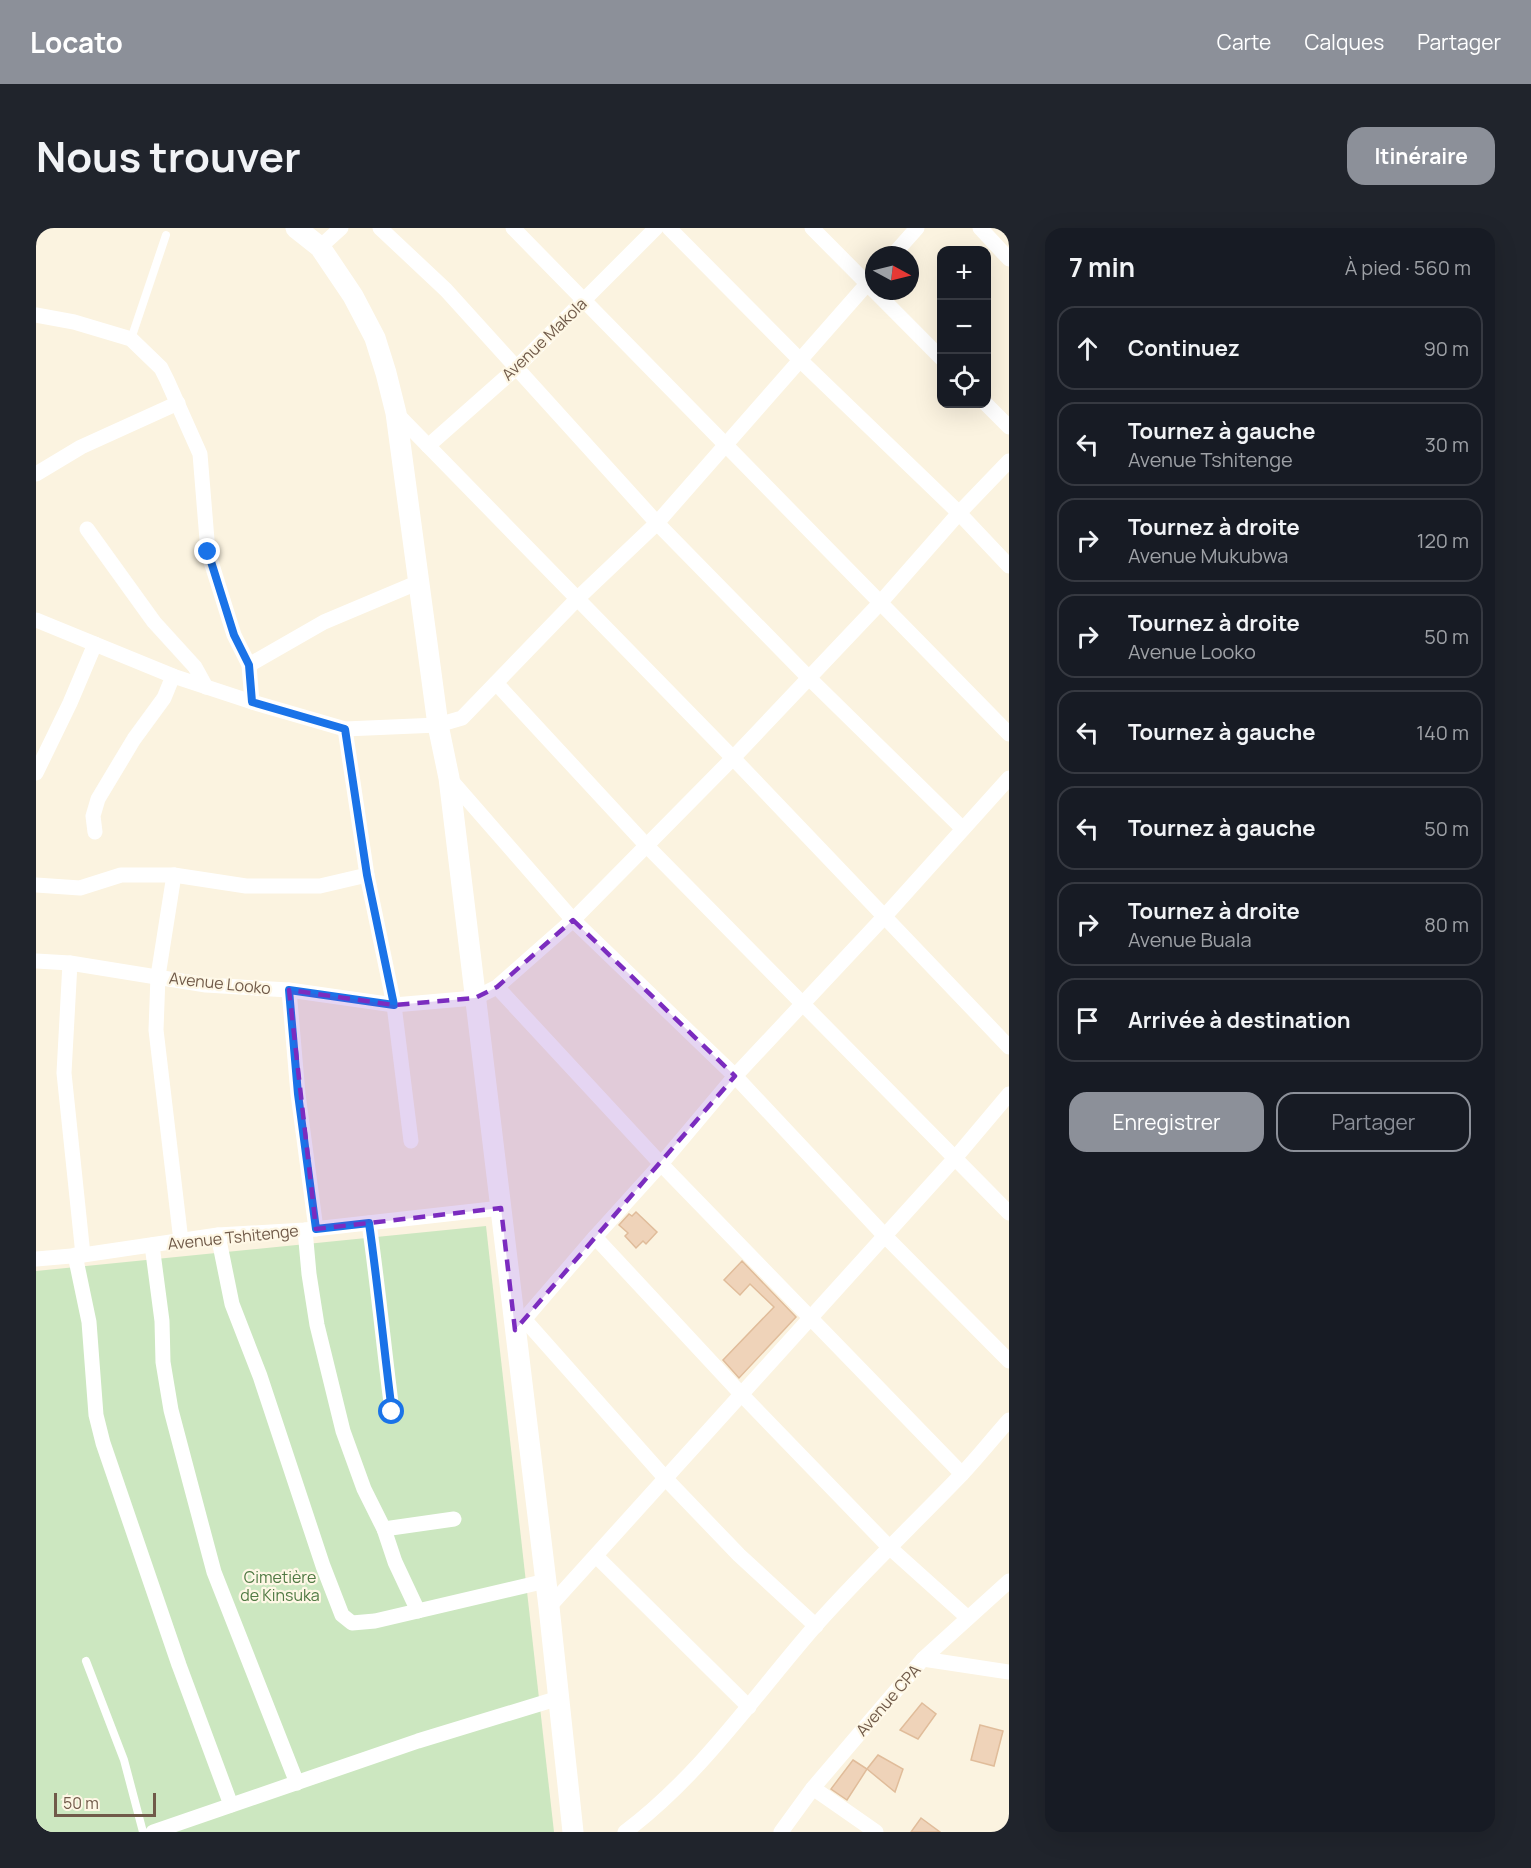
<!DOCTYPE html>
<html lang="fr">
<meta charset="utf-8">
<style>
:root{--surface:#171b24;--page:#20242c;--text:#f1f3f6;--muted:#9ea1a6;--line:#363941;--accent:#8c9099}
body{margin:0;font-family:Manrope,sans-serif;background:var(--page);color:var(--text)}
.controls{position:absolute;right:18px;top:18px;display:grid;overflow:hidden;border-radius:12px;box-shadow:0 6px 24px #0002}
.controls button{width:54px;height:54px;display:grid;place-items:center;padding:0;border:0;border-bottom:2px solid var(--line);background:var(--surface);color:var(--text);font:30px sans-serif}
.compass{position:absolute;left:829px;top:18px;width:54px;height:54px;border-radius:50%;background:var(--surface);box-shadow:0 6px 24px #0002;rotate:97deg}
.scale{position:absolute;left:18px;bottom:15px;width:102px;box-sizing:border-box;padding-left:6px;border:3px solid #705a49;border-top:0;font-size:16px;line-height:21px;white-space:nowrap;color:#705a49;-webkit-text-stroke:4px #fef7e5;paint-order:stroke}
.stop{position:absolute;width:18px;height:18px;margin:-14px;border:4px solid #1a73e8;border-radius:50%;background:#fff}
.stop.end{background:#1a73e8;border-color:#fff;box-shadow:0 2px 6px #0008}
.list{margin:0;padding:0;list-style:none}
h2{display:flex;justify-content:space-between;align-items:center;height:78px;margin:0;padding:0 24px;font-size:26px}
h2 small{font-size:20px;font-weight:400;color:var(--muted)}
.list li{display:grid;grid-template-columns:39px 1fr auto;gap:18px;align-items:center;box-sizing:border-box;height:84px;margin:0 12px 12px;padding:0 12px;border:2px solid var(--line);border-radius:18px}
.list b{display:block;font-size:22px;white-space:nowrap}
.list p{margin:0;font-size:20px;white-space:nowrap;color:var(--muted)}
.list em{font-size:20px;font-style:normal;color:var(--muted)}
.actions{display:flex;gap:12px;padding:18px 24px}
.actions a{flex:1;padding:14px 0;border:2px solid var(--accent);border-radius:18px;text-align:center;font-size:21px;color:var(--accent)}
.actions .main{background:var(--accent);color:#fff}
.icon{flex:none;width:33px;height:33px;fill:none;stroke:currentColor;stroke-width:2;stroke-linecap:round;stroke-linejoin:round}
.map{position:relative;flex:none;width:973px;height:1604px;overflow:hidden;border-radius:18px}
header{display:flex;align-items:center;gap:36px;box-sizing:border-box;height:84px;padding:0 30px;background:var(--accent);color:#fff}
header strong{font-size:28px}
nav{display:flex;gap:33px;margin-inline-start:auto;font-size:21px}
.intro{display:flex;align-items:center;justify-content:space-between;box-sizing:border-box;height:144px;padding:0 36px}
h1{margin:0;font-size:42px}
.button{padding:15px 27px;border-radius:18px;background:var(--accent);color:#fff;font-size:21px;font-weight:700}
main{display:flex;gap:36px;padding:0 36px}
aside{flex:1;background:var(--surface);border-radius:18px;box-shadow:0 6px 24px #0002}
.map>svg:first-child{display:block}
.green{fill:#cce7c0}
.building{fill:#efd3b9;stroke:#e0bc9a;stroke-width:1.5}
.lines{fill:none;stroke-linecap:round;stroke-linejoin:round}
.lane{stroke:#fff;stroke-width:8}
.street{stroke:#fff;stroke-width:15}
.secondary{stroke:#fff;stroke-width:21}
.route{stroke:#1a73e8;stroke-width:8}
.marked{fill:#7b2cbf;fill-opacity:0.2;stroke:#7b2cbf;stroke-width:4.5;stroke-dasharray:12 8;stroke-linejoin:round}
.labels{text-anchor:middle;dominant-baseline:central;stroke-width:4.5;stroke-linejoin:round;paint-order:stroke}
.street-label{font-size:16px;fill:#705a49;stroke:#fef7e5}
.park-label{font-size:16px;fill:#507a44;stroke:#fef7e5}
</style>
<header>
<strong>Locato</strong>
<nav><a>Carte</a><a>Calques</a><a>Partager</a></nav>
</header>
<div class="intro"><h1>Nous trouver</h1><a class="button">Itinéraire</a></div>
<main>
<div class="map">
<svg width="973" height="1604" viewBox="0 0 973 1604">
<rect width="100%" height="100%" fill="#fbf3e0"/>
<!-- green -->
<polygon class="green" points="450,998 518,1604 0,1604 0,1043"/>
<!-- building -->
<g class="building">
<polygon points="600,984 621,1004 610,1016 607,1013 600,1020 589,1008 592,1005 583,997 593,986 596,988"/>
<polygon points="706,1033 760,1089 703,1150 687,1132 738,1079 714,1056 704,1067 688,1052"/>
<polygon points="886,1475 900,1486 882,1511 864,1502"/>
<polygon points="944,1497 967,1503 958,1538 935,1532"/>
<polygon points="842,1527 867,1541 859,1564 831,1541"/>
<polygon points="817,1532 831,1541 811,1572 795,1561"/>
<polygon points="885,1590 904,1604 875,1604"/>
</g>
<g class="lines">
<!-- lane -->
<g class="lane">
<polyline points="95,111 130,7"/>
<polyline points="50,1433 88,1532 107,1604"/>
</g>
<!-- street -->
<g class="street">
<polyline points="344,0 410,62 621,295 772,449 927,601"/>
<polyline points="477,0 973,506"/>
<polyline points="633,0 764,132 923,285 973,338"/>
<polyline points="776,0 906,131"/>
<polyline points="944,0 973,31"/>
<polyline points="284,19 305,0"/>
<polyline points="857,27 881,0"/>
<polyline points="0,87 38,94 95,111 125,140 131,152 164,226 172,324 198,407 213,437 216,474"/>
<polyline points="950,176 973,199"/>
<polyline points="360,185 697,530 973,819"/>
<polyline points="392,218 479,141 620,0"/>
<polyline points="0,246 45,219 142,175"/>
<polyline points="51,301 118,394 159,439 170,459"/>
<polyline points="0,392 137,448 216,474 309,501 402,497 426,490 542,370 621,295 838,48"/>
<polyline points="213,437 288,394 383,354"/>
<polyline points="460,455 610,617 973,985"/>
<polyline points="309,501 331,647 358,777 375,913"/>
<polyline points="0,545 34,475 59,416"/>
<polyline points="413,550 537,692 699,848 848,1007 973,1133"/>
<polyline points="59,604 57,588 62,571 98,511 128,470 137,448"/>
<polyline points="138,647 122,748 120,802 145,1013"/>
<polyline points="0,657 44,660 85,647 138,647 210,658 284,658 331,647"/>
<polyline points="0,733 34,735 170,757 253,762 358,777 439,770 461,759 537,692 697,530 844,375 923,285 973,233"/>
<polyline points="34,735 28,845 47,1027"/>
<polyline points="461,759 625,936 926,1246"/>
<polyline points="253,762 262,866 280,1001"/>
<path d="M333,995C342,1058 348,1121 356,1183"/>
<polyline points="269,1002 273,1046 281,1097 307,1203 328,1261 348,1301 359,1334 382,1383"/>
<polyline points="182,1007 196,1076 224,1148 287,1338 306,1387 316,1395 339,1393 510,1353"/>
<polyline points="559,1009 706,1167 853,1319 932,1390"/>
<polyline points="116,1017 126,1093 127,1134 135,1182 154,1254 178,1344 261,1555"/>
<polyline points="39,1027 53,1094 60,1187 67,1215 143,1437 195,1577"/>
<polyline points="0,1031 47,1027 182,1007 269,1002 465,980"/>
<polyline points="488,1091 630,1251 703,1327 780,1398"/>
<polyline points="479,1102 559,1009 625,936 699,848 848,689 973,550"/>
<polyline points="348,1301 418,1291"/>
<polyline points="560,1328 713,1479"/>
<polyline points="513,1379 920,929 973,866"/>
<polyline points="887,1431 973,1444"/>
<polyline points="777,1560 840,1604"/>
<polyline points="117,1604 382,1513 523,1470"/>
<path d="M589,1604C665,1547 718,1468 780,1397C826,1345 877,1297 925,1247C942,1229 957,1210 973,1192"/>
<polyline points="745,1604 777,1560 887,1431 973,1353"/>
</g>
<!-- secondary -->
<polyline class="secondary" points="260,0 284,19 317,68 339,110 350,145 360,185 402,497 413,550 513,1379 537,1604"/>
</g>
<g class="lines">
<!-- route -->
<path class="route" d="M172,324L198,407L213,437L216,474L309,501L331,647L358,777L253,762L262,866L280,1001L333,995C342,1058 348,1121 356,1184"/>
</g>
<!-- marked area -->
<path class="marked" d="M537,692L699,848L479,1102L465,980L280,1001L253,762L358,777L439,770L461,759Z"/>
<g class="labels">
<!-- street labels -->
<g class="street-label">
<text transform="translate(508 111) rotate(-44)">Avenue Makola</text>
<text transform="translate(184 755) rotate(6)">Avenue Looko</text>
<text transform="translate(197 1009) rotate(-6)">Avenue Tshitenge</text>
<text transform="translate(852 1472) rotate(-49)">Avenue CPA</text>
</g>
<!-- park labels -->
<g class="park-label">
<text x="244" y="1349">Cimetière<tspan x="244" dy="18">de Kinsuka</tspan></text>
</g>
</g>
</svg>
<div class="controls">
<button>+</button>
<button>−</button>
<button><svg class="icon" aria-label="locate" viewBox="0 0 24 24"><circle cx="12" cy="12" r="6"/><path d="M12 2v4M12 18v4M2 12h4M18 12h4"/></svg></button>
</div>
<svg class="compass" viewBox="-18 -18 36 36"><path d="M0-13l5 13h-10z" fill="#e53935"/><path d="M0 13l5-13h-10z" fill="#9ea1a6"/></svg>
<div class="scale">50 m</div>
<div class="stop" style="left:356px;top:1184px"></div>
<div class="stop end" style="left:172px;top:324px"></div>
</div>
<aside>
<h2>7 min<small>À pied · 560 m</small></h2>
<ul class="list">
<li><svg class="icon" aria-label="ahead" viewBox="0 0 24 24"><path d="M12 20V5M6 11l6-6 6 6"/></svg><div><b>Continuez</b></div><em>90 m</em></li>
<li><svg class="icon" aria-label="left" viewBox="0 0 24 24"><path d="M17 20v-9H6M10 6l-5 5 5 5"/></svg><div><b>Tournez à gauche</b><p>Avenue Tshitenge</p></div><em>30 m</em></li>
<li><svg class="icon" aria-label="right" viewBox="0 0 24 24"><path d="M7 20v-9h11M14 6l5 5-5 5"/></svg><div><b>Tournez à droite</b><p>Avenue Mukubwa</p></div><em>120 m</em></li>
<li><svg class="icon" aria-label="right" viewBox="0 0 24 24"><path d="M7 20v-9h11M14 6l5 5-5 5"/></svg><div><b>Tournez à droite</b><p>Avenue Looko</p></div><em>50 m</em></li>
<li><svg class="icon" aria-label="left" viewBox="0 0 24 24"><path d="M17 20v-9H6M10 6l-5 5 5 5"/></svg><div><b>Tournez à gauche</b></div><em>140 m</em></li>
<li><svg class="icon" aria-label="left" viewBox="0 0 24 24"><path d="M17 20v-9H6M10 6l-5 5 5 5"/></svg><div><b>Tournez à gauche</b></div><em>50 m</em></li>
<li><svg class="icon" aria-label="right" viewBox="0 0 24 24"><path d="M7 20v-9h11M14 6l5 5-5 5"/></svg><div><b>Tournez à droite</b><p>Avenue Buala</p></div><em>80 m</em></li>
<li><svg class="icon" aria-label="arrive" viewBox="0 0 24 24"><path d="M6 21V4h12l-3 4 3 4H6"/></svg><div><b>Arrivée à destination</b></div></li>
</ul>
<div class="actions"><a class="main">Enregistrer</a><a>Partager</a></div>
</aside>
</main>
